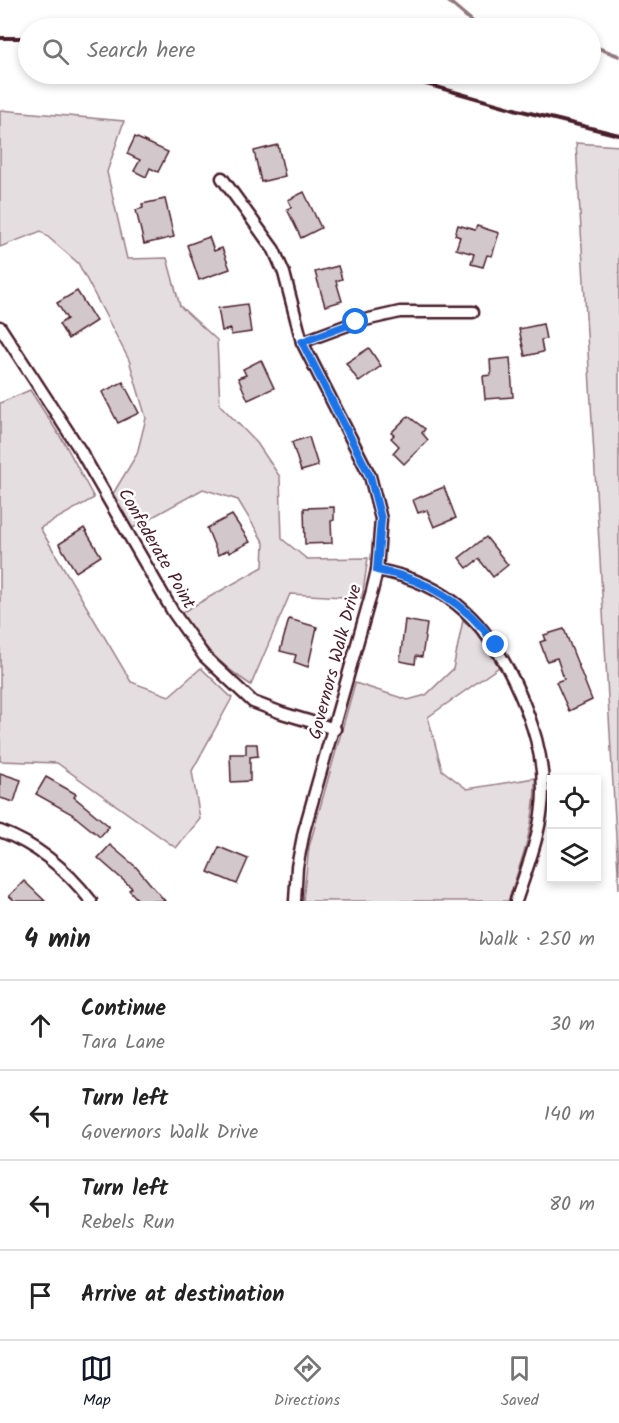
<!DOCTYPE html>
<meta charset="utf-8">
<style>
:root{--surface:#fff;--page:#f6f6f6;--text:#222;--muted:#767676;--line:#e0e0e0;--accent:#111827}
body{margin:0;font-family:Kalam,sans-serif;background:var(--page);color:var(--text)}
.controls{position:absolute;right:18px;bottom:18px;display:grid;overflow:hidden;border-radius:0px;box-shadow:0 3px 9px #0003}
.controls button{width:54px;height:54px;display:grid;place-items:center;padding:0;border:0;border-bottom:2px solid var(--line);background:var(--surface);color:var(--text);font:30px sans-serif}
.stop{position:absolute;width:18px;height:18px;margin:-14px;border:4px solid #1a73e8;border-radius:50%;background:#fff}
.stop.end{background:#1a73e8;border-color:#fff;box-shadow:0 2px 6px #0008}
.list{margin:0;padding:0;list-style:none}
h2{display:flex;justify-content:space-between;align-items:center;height:78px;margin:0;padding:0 24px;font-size:26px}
h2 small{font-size:20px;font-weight:400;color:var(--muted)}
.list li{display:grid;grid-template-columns:39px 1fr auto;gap:18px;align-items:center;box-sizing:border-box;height:90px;padding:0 24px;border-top:2px solid var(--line)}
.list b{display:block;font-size:22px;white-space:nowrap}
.list p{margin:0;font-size:20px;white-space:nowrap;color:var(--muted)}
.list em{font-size:20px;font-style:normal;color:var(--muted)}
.icon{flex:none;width:33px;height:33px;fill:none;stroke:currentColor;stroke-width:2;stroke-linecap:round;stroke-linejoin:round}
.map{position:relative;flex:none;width:619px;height:901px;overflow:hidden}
.search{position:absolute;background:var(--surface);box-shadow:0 3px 9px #0003;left:18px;right:18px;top:18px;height:66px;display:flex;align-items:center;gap:15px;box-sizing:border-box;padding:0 21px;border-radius:33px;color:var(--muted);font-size:22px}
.sheet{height:438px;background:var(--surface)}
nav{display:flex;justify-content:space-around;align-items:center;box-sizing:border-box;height:84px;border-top:2px solid var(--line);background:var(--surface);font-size:16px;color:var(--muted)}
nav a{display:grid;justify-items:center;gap:3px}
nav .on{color:var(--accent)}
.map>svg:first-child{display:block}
.green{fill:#e5dee0;stroke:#987e86;stroke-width:1.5}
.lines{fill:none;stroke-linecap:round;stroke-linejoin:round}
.stream{stroke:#91787e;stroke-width:4}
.building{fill:#d2c7cb;stroke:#4a1f2b;stroke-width:1.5}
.minor-casing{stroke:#4a1f2b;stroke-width:15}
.minor{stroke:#fff;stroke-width:10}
.rail{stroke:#4a1f2b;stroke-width:4}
.route{stroke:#1a73e8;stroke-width:8}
.labels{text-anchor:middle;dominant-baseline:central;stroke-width:5;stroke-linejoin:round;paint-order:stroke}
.street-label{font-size:18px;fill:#4a1f2b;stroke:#fff}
</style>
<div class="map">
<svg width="619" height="901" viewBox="0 0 619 901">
<rect width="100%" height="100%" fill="#fff"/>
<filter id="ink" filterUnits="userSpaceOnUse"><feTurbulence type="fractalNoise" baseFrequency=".0167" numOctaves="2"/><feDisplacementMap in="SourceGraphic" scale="12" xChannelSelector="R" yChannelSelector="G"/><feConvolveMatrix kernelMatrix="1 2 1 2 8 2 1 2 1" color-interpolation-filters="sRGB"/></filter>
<g filter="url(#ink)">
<!-- green -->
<g class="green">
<path d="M0,110L124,121L107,172L127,259L167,258L180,306L217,340L220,405L257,443L280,477L282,539L307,559L368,558L362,598L290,594L251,685C216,662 204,647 181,613L263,567L264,543L238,500L203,489L131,529L111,497L137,454L146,418L129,360L78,263L41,231L0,247Z"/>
<polygon points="576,143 619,146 619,889"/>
<polygon points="30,390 65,444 94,498 40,528 131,682 169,696 201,668 232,698 192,771 200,819 176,848 57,763 0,761 0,403"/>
<path d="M463,620L477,633L499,667L428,717L442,770L467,789L535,778C536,822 522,860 508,901H303L309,847L355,683L408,700L426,695L453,669Z"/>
</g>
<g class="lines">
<!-- stream -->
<g class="stream">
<polyline points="447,0 480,28"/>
<polyline points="590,45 619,56"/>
</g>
</g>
<!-- building -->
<g class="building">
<polygon points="135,137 168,152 158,172 150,168 146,177 134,171 140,160 127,154"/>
<polygon points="278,145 285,176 261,182 254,151"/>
<polygon points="304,192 321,228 301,238 287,209 292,207 288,200"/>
<polygon points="165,199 174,237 144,244 136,210 143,208 142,204"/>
<polygon points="458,225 475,230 477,226 499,233 492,256 487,255 483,267 471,264 474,254 456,249 460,237 455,235"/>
<polygon points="209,237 214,251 222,248 230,269 199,280 187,245"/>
<polygon points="338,266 342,279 336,281 342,301 325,306 315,272"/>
<polygon points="77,291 96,321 68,339 59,324 67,319 57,303"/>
<polygon points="247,304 251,332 231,335 231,329 222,331 218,308"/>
<polygon points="543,324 546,339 541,340 543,352 525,356 519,329"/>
<polygon points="369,348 381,366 359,382 346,363"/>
<polygon points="510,358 513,397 485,399 483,376 491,375 490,360"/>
<polygon points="261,360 274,388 248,400 238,378 246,375 243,369"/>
<polygon points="123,382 139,413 118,423 102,392"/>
<polygon points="408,416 425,429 422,433 428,440 404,464 393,453 399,446 391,438 394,435 391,433"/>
<polygon points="309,437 318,466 301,471 292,442"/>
<polygon points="444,487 456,518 434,527 427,510 418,513 413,500"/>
<polygon points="334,507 334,520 331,521 332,543 305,544 304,508"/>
<polygon points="232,515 250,542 229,553 228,550 218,555 207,528"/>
<polygon points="84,528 101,556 76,572 59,544"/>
<polygon points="486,537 508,565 493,577 479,559 467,568 459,558"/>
<polygon points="289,619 317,627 308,667 294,662 296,655 280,651"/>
<polygon points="405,620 427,624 422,657 416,656 415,664 400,661"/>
<polygon points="564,629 592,700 569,711 556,682 564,679 557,658 547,661 540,642 546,640 544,635"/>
<polygon points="246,744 257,744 258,756 250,757 250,781 231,782 230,754 246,754"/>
<polygon points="0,773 21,780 14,802 0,798"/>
<polygon points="46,777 76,794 74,797 109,826 100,837 72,814 36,794"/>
<polygon points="110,845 136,867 165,901 139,901 129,890 132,888 98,858"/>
<polygon points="219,847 248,859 237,884 208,872"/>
<polygon points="24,881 45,901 15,901 9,896"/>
</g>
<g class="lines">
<!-- minor casing -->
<g class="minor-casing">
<g id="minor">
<polyline points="222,178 274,250 284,273 302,342 370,476 381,519 377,570 372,591 304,831 297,867 295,901"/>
<polyline points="0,327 80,450 173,612 204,656 253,702 282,713 335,729"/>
<polyline points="302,342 356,322 400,312 473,312"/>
<path d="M377,570C451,583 490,626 519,692C533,724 543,755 543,790C543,828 528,865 516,901"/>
<path d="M0,831C38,845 67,870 91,901"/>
</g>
</g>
<!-- minor -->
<use href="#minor" class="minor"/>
<!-- rail -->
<g class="rail">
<polyline points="0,38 28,38"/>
<polyline points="391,74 518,110 619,135"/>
</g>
</g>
</g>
<g class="lines" filter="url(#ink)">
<!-- route -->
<path class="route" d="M356,322L302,342L370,476L381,519L377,570C427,579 467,604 496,645"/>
</g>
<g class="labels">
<!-- street labels -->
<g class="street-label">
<text transform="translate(156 549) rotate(60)">Confederate Point</text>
<text transform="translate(336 662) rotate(-75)">Governors Walk Drive</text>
</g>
</g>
</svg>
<div class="controls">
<button><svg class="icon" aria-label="locate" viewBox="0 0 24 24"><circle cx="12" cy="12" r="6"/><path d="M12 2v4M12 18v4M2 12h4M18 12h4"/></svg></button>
<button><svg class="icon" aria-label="layers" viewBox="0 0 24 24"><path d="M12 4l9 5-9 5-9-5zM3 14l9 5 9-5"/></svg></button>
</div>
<div class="stop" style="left:356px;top:322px"></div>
<div class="stop end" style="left:496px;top:645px"></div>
<div class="search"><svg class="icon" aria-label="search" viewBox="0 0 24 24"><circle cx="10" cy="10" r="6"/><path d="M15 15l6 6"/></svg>Search here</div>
</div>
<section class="sheet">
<h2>4 min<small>Walk · 250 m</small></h2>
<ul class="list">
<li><svg class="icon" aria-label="ahead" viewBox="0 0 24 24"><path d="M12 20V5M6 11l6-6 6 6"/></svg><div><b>Continue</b><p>Tara Lane</p></div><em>30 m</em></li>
<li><svg class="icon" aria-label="left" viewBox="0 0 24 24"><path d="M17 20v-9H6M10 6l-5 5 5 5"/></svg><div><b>Turn left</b><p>Governors Walk Drive</p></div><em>140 m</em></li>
<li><svg class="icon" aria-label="left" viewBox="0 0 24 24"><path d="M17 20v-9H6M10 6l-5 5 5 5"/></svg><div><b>Turn left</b><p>Rebels Run</p></div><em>80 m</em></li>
<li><svg class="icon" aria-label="arrive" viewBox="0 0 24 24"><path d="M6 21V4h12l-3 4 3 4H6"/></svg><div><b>Arrive at destination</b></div></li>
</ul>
</section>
<nav>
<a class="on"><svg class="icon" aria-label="map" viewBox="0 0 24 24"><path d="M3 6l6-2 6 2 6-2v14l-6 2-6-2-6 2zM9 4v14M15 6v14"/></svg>Map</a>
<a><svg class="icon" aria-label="directions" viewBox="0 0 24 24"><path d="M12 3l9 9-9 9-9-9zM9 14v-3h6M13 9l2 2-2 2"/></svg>Directions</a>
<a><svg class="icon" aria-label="saved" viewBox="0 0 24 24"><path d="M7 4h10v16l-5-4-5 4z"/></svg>Saved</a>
</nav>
